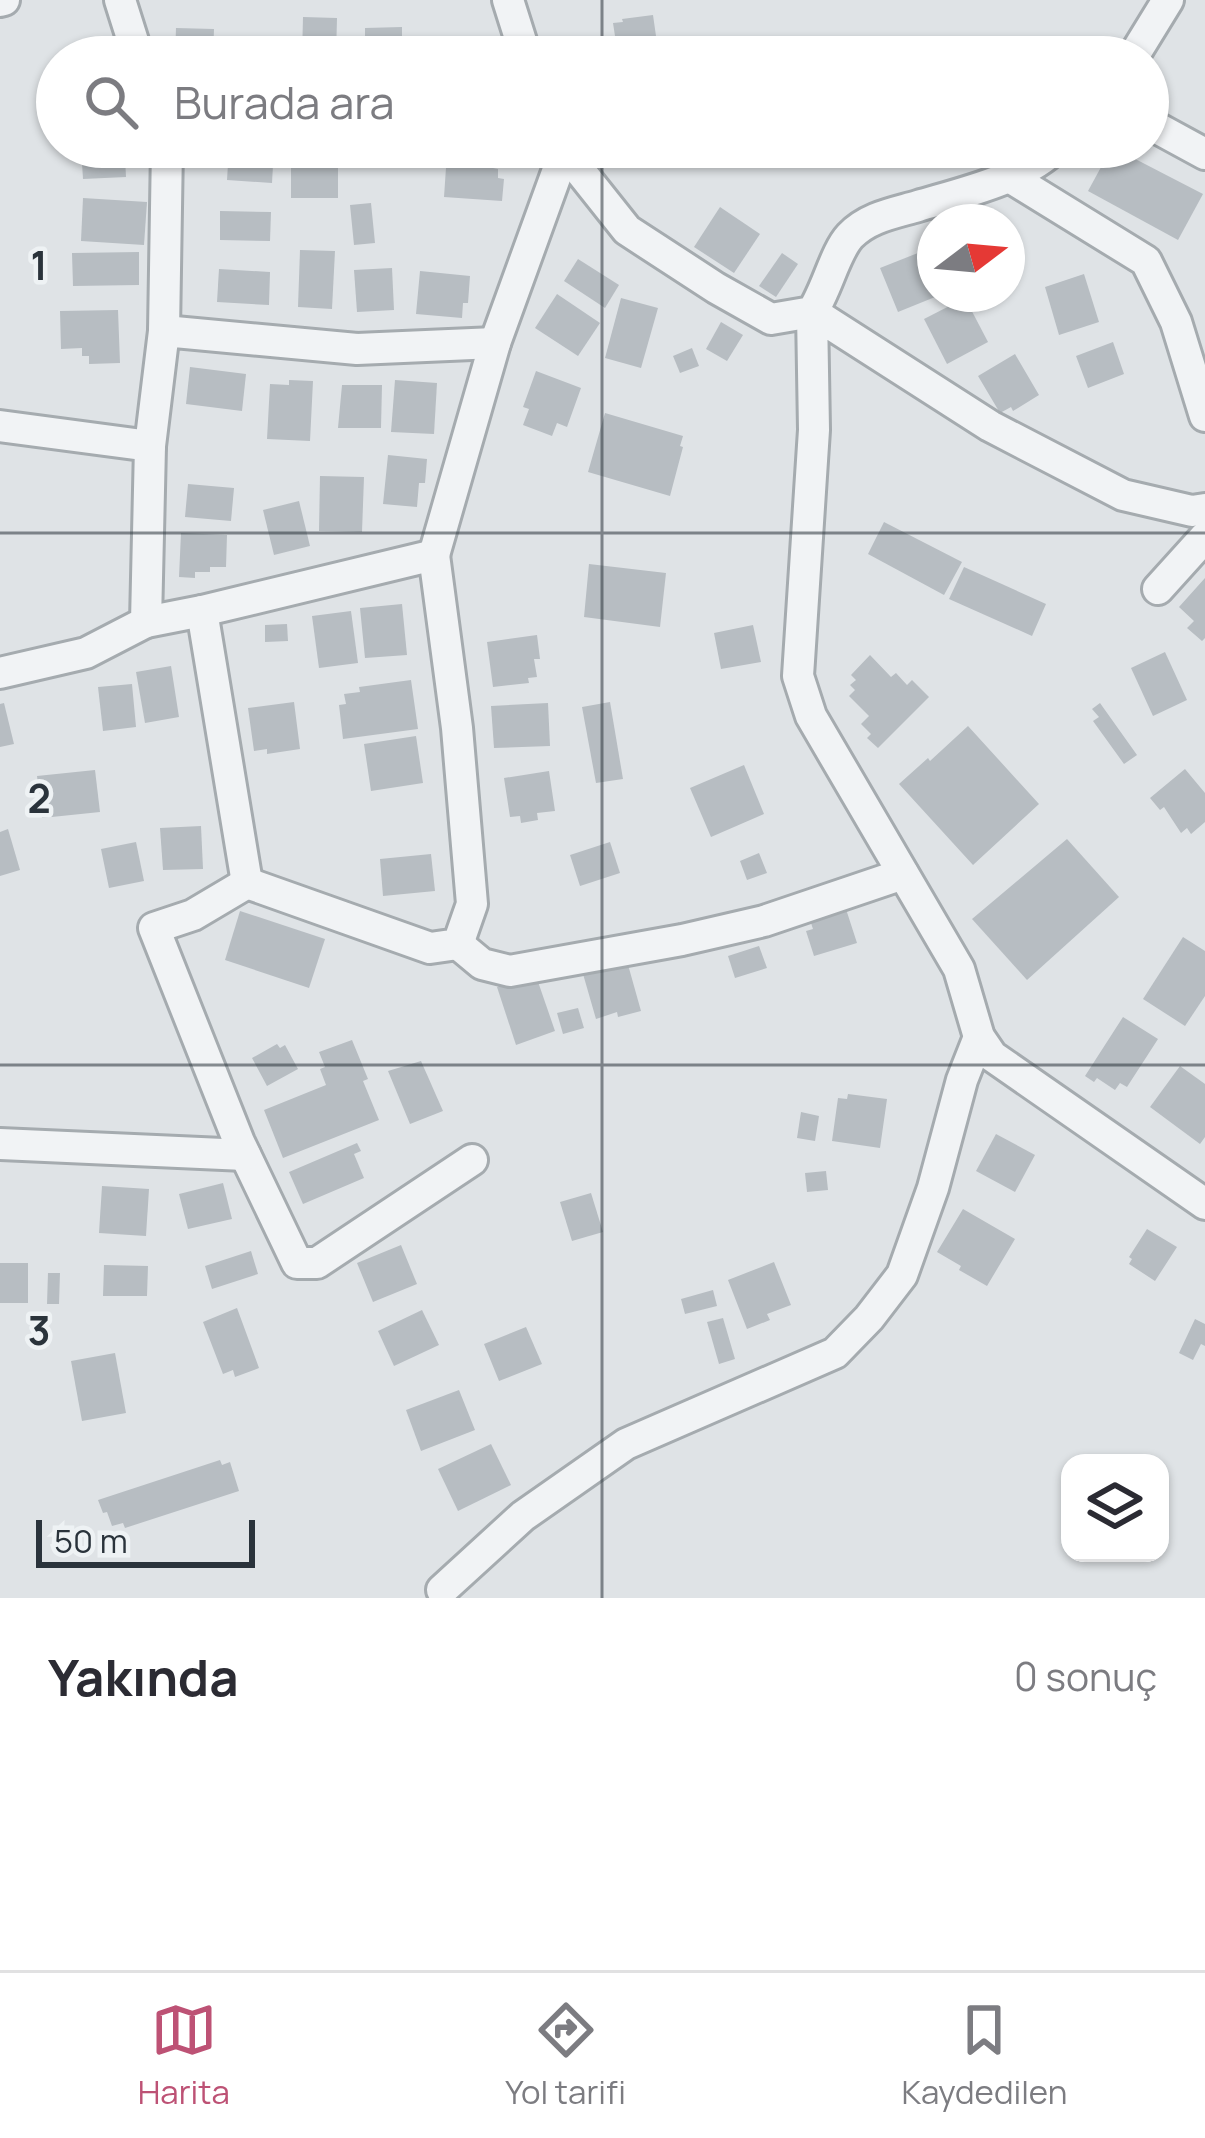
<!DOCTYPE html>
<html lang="tr">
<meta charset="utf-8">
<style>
:root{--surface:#fff;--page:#f2f2f3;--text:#2b2b33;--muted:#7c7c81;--line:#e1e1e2;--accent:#bd5275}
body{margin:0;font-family:Manrope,sans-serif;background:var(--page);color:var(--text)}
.controls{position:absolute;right:36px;bottom:36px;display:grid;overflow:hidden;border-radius:24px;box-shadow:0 3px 9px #0004}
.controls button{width:108px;height:108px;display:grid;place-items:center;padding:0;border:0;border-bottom:3px solid var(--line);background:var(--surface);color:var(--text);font:60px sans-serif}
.compass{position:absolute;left:917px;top:204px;width:108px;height:108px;border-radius:50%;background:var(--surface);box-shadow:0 3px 9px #0004;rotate:74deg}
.scale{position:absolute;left:36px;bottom:30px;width:219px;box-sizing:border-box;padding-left:12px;border:6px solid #2a333b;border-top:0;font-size:33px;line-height:42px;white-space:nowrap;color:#2a333b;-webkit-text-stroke:9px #eef2f4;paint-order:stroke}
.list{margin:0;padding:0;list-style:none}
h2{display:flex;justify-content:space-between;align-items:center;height:156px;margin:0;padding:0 48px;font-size:51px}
h2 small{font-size:39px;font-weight:400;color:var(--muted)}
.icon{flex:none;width:66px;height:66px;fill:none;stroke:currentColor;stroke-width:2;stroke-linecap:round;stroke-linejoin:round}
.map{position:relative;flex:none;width:1205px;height:1598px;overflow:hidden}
.search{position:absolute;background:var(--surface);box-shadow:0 3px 9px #0004;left:36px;right:36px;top:36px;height:132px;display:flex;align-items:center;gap:30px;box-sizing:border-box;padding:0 42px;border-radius:66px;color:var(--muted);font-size:45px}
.sheet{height:372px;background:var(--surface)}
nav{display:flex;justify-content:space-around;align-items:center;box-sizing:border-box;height:168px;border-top:3px solid var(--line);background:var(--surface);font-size:33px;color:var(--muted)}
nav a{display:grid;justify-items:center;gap:6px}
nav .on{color:var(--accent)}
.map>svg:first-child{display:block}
.building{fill:#b7bdc2}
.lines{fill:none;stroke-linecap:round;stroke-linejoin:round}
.street-casing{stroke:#a5abaf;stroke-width:36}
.street{stroke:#f1f3f5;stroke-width:30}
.grid{fill:none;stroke:#2a333b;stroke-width:3;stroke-opacity:0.55}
.grid-label{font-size:39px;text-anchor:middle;font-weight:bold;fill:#2a333b;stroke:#eef2f4;stroke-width:9;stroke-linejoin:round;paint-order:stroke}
</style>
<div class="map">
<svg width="1205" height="1598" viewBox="0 0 1205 1598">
<rect width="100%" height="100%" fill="#dfe3e6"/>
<!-- building -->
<g class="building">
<polygon points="653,15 658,50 611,56 608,37 615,36 613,23 623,22 622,19"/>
<polygon points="303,17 337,18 336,57 302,57"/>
<polygon points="402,27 402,57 365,57 365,28"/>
<polygon points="176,28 214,29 213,57 175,57"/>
<polygon points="921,42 923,57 875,57 874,46"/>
<polygon points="81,147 118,147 119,158 125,157 126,177 83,179"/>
<polygon points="229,147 274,147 272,183 227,180"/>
<rect x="291" y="147" width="47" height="51"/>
<polygon points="1112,147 1203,194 1178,240 1088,191"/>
<polygon points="447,153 493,156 493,168 498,169 498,178 504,179 502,201 444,197"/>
<polygon points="83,198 147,202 144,245 81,241"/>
<polygon points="371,203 375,243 354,245 350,205"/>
<polygon points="720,207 760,234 734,273 694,247"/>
<polygon points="220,211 271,212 270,241 220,240"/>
<polygon points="928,249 935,266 935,297 898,312 880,268"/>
<polygon points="300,250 335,251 332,309 298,307"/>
<polygon points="139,252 139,285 73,286 72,253"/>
<polygon points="782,253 798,264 776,297 759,286"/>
<polygon points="578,259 619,285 605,308 564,281"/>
<polygon points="392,268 394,310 357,312 354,270"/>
<polygon points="219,269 270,272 269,305 217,302"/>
<polygon points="420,271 470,276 468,303 463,303 462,318 416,314"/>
<polygon points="1084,274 1099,322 1059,335 1045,287"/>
<polygon points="557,294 600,323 578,356 535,328"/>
<polygon points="621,298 658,308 641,368 605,358"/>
<polygon points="965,298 988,342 947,364 924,319"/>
<polygon points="118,310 120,363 89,364 89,356 82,356 82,348 61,349 60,311"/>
<polygon points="721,322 743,335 727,361 706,349"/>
<polygon points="1113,342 1124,374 1088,388 1076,356"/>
<polygon points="692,348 699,366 680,373 673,356"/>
<polygon points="1015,354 1039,395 1013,411 1011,407 1000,413 978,376"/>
<polygon points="190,367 246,374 242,411 186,404"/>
<polygon points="536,371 581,388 567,427 557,423 552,436 523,425 529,409 523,407"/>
<polygon points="289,380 313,381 310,441 267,439 270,384 289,385"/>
<polygon points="395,380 437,383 434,434 391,432"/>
<polygon points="342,385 382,385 381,428 338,428"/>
<polygon points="605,413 683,436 680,446 683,447 670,496 588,472"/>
<polygon points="388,455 427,459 425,483 419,483 417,507 383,504"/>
<polygon points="320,476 364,477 362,532 319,531"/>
<polygon points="188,484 234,488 231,521 185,517"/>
<polygon points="299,501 310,546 274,555 263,510"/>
<polygon points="884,522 962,562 944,595 868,554"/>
<polygon points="181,533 227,535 226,567 210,567 210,572 195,572 195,578 179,577"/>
<polygon points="589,564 666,573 660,627 584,617"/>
<polygon points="964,567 1046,604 1032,636 949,599"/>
<polygon points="1205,578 1205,638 1202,641 1187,628 1194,621 1179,607"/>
<polygon points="402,604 407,655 365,658 360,608"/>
<polygon points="351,611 358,663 319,668 312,616"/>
<polygon points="287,624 288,641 265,642 265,625"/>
<polygon points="753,625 761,662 721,669 714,633"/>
<polygon points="537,635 540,659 534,659 537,677 528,678 529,683 493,687 487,642"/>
<polygon points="1165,652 1187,700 1153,716 1131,668"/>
<polygon points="870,655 891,677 896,673 907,685 912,680 929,697 878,748 867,738 871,734 861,724 869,716 849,696 855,690 850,685 856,680 851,675"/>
<polygon points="171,666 179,717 145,723 136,672"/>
<polygon points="411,680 418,729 343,739 339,705 346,704 344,694 360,692 359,687"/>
<polygon points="132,684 136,727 103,731 98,687"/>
<polygon points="294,702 300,749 267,754 267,749 254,751 248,708"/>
<polygon points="610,702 623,779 596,783 582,707"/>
<polygon points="4,703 14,744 0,747 0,704"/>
<polygon points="548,703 550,746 494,748 491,706"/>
<polygon points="1100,703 1137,755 1124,764 1093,721 1099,717 1092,709"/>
<polygon points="968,726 1039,804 973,865 899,784 928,758 930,761"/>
<polygon points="416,736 423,783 371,791 364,744"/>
<polygon points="744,765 764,814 711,837 690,788"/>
<polygon points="1185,769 1205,793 1205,822 1191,834 1187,828 1181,833 1164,807 1160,810 1150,798"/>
<polygon points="95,770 100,812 42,818 37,776"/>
<polygon points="549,771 555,811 537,813 538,820 521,823 520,816 510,817 504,778"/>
<polygon points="201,826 203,869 163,870 160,828"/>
<polygon points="8,829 20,870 0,876 0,832"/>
<polygon points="1067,839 1119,897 1027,980 972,919"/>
<polygon points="136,842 144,881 109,888 101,849"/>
<polygon points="610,842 620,873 580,886 570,855"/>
<polygon points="759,853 767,873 747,880 740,861"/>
<polygon points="431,854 435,891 383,896 380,859"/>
<polygon points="845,906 857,943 814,956 806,931 813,929 809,917"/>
<polygon points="240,911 325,939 309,988 225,960"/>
<polygon points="1183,937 1205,951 1205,996 1185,1026 1143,999"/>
<polygon points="759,946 767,968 735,978 728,956"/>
<polygon points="625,954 641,1011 618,1017 617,1012 596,1019 581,967"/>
<polygon points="535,973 555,1031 516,1045 497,987"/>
<polygon points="578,1008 584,1028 563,1034 557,1013"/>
<polygon points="1123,1017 1158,1039 1127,1087 1120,1083 1115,1090 1097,1078 1094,1082 1085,1076"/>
<polygon points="352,1040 368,1079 363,1081 379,1120 283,1158 264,1110 326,1085 320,1069 325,1067 319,1052"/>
<polygon points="277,1044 280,1048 285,1045 298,1069 267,1086 252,1058"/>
<polygon points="421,1061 443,1111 410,1124 388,1071"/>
<polygon points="1180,1066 1205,1084 1205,1137 1200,1144 1150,1107"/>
<polygon points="848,1094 887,1099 880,1148 832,1141 838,1098 847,1099"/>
<polygon points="801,1112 819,1116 815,1141 797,1138"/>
<polygon points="996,1134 1035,1155 1015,1192 976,1171"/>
<polygon points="357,1143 361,1151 354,1154 364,1178 303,1204 289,1172"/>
<polygon points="826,1171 828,1190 807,1192 805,1173"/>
<polygon points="223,1183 232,1219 188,1229 179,1194"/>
<polygon points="102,1186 149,1189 146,1236 99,1233"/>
<polygon points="591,1193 603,1232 572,1241 560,1202"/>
<polygon points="963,1209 1015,1239 987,1286 959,1270 961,1266 937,1252"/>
<polygon points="1147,1229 1177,1247 1155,1281 1129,1264 1132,1259 1129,1257"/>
<polygon points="401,1245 417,1284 373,1302 357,1263"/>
<polygon points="251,1251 258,1274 212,1289 205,1266"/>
<polygon points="774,1262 791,1305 767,1314 770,1320 747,1329 728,1280"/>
<rect x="0" y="1263" width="28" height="40"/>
<polygon points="104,1265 148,1266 147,1296 103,1296"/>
<polygon points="48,1273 60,1273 59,1304 47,1304"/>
<polygon points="713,1290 717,1306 685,1314 681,1299"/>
<polygon points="237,1308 259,1368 235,1377 233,1370 223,1374 203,1322"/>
<polygon points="422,1310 439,1345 394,1366 378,1331"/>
<polygon points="723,1318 735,1359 719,1364 707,1322"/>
<polygon points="1195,1319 1205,1324 1205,1346 1201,1344 1193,1360 1179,1353"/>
<polygon points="526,1327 542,1364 499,1381 484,1344"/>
<polygon points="115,1353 126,1413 82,1421 71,1361"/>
<polygon points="459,1390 475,1430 421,1451 406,1410"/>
<polygon points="491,1444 511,1485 458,1511 438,1469"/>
<polygon points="220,1460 222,1465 230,1462 239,1491 125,1528 123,1523 112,1526 107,1512 103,1513 98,1500"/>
</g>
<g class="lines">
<!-- street casing -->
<g class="street-casing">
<g id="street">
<polyline points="120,0 138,57"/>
<polyline points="508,0 526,57"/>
<polyline points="0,1 4,0"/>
<polyline points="1133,57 1168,0"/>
<polyline points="1148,123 1205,154"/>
<path d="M561,147L627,230L716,288L771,319L812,312C827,290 835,252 850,236C868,217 894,213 918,206C962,193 1024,179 1056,147"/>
<polyline points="1008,176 1146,261 1176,322 1205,416"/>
<polyline points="164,331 167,147"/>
<polyline points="0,426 150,446 146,622 86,653 0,673"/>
<polyline points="150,446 164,331 357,349 495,343"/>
<polyline points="1205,509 1192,511 1123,495 990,426 812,312 814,430 798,676 811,716 959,969 979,1037 992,1056 1205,1204"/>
<polyline points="434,555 495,343 564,153"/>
<polyline points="1158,589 1205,537"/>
<polyline points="202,611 247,883"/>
<polyline points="146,622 202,611 434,555 457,728 472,904 458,944 430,948 247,883 193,915 154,928 239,1142 297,1263 317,1263 472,1160"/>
<polyline points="458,944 482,964 510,971 682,940 764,921 903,874"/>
<polyline points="0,1144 245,1155"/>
<polyline points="442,1590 523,1516 626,1444 835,1353 869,1318 902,1275 933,1188 962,1080 979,1037"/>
</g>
</g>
<!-- street -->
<use href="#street" class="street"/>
</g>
<!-- grid -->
<path class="grid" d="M602,0V57M602,147V1598M0,533H1205M0,1065H1205"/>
<g class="grid-label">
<text x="39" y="280">1</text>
<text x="39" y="813">2</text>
<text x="39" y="1345">3</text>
</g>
</svg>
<div class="controls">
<button><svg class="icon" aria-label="layers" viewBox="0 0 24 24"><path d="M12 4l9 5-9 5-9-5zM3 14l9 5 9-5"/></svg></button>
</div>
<svg class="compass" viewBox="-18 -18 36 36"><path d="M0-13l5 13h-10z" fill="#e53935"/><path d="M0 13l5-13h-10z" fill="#7c7c81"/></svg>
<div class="scale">50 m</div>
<div class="search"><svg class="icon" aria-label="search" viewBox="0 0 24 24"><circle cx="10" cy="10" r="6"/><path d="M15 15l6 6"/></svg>Burada ara</div>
</div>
<section class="sheet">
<h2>Yakında<small>0 sonuç</small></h2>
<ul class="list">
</ul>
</section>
<nav>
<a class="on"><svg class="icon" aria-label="map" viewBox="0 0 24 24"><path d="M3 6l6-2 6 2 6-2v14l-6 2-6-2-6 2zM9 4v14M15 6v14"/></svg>Harita</a>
<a><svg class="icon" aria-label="directions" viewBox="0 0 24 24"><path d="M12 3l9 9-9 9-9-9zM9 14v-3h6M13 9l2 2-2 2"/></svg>Yol tarifi</a>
<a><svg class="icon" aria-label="saved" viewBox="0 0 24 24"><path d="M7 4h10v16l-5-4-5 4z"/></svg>Kaydedilen</a>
</nav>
